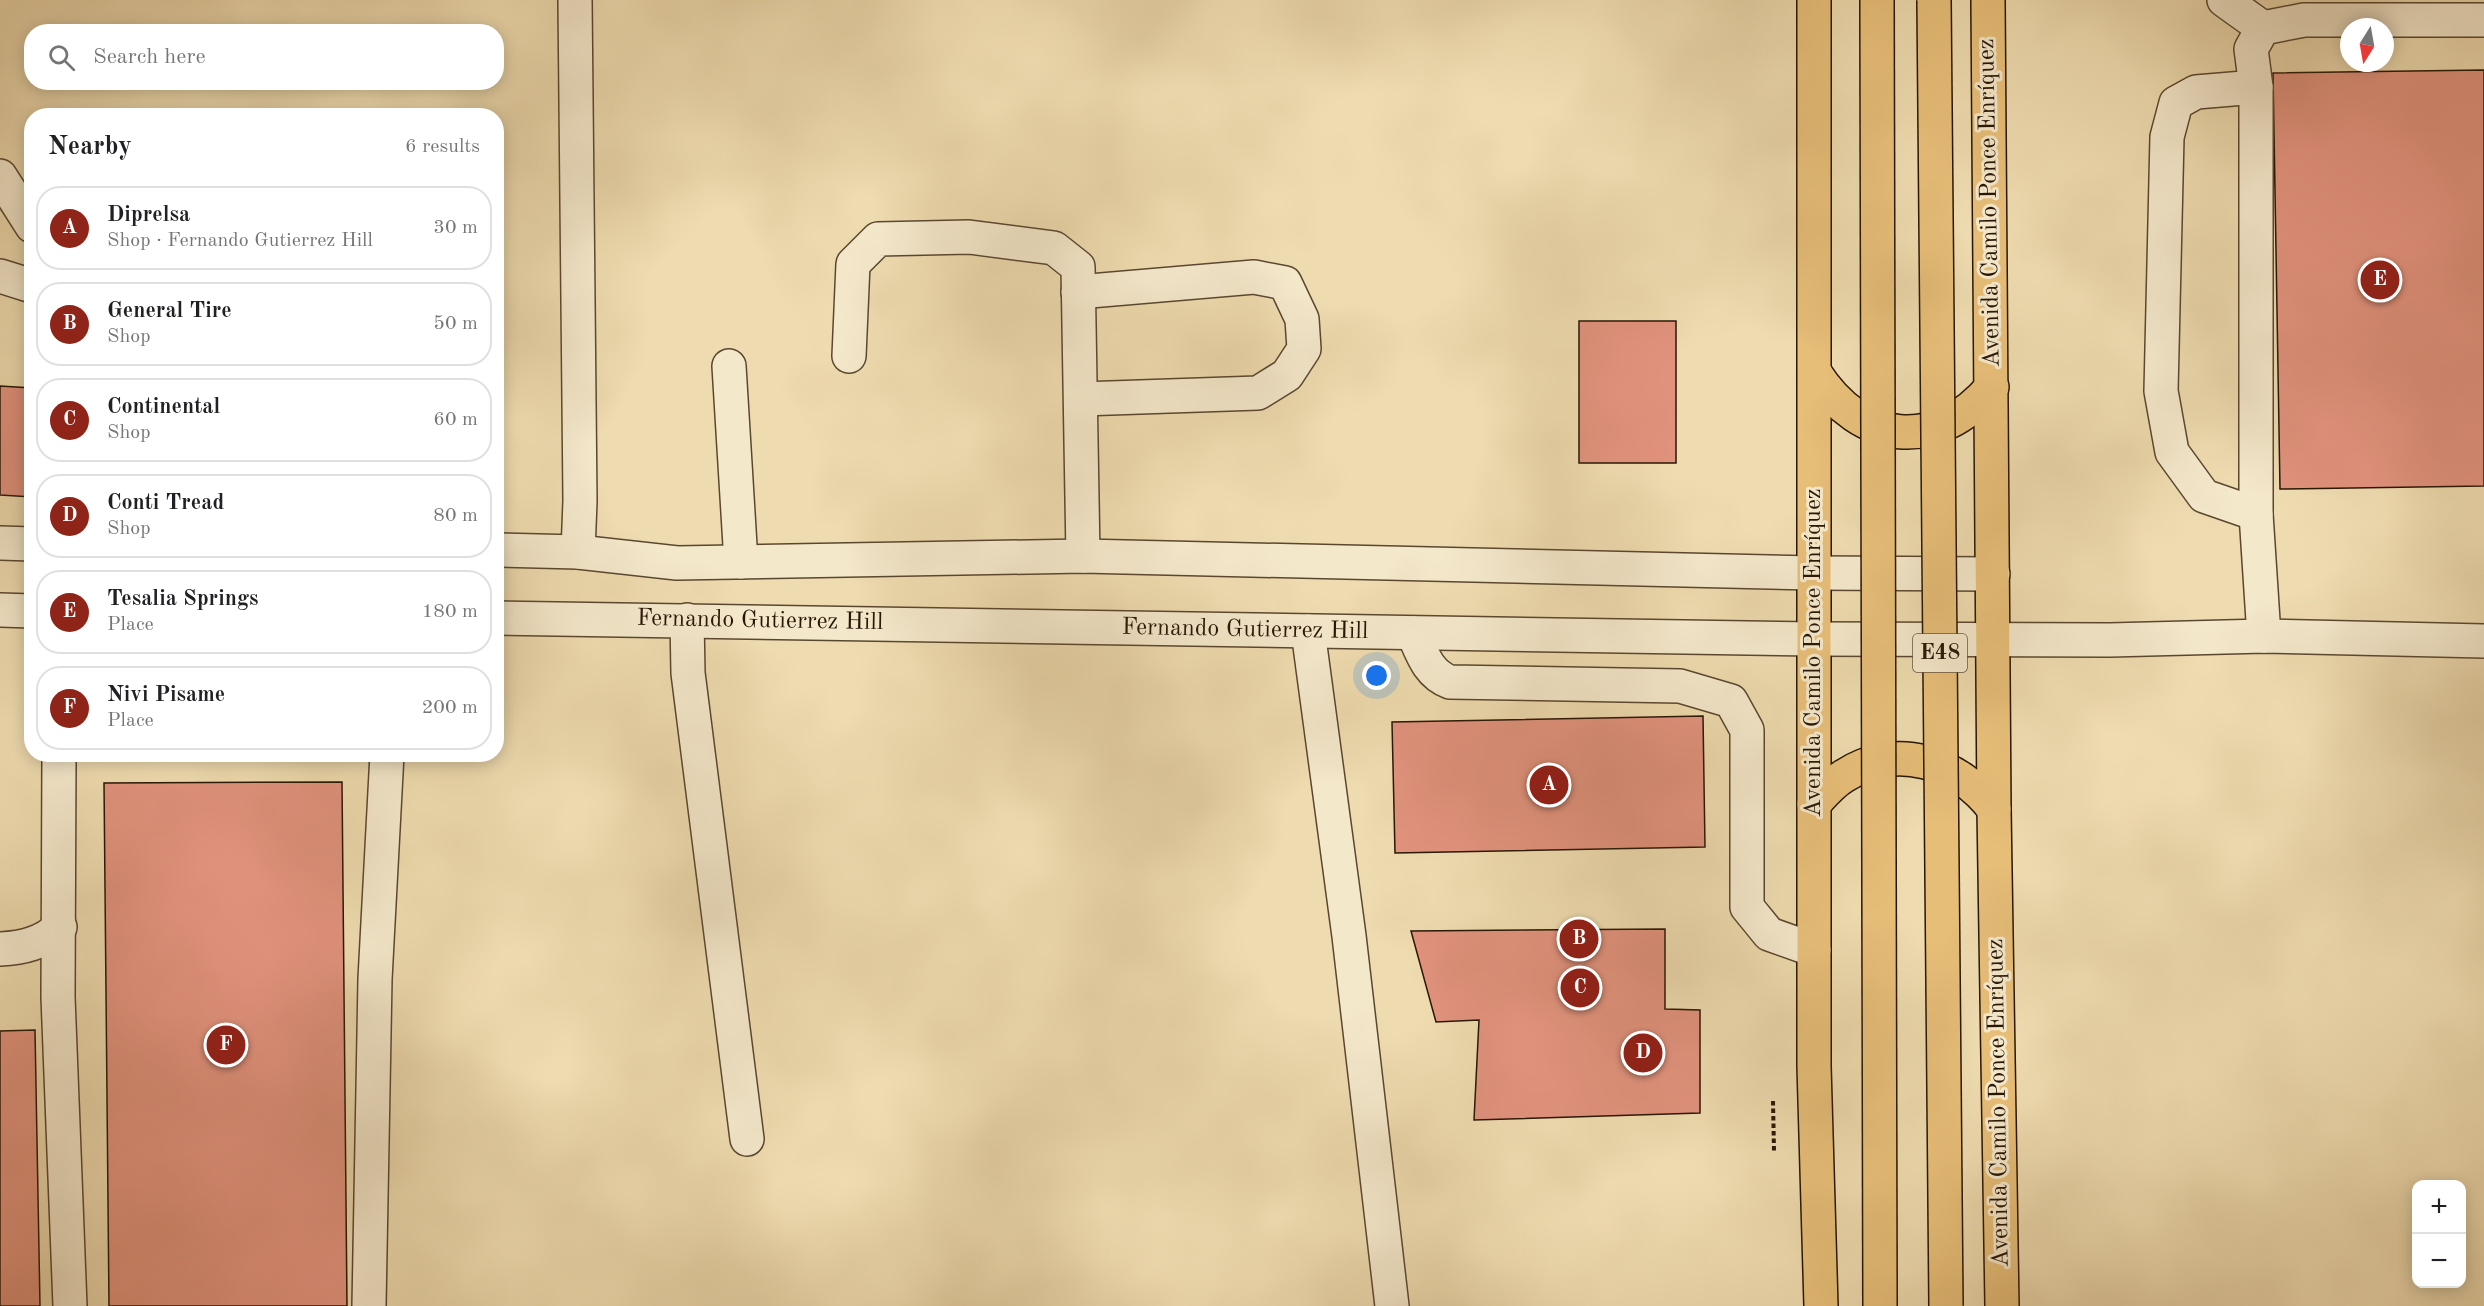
<!DOCTYPE html>
<meta charset="utf-8">
<style>
:root{--surface:#fff;--page:#f6f6f6;--text:#202124;--muted:#757577;--line:#e0e0e0;--accent:#8f2418}
body{margin:0;font-family:"Old Standard TT",serif;background:var(--page);color:var(--text)}
.controls{position:absolute;right:18px;bottom:18px;display:grid;overflow:hidden;border-radius:12px;box-shadow:0 3px 15px #0003}
.controls button{width:54px;height:54px;display:grid;place-items:center;padding:0;border:0;border-bottom:2px solid var(--line);background:var(--surface);color:var(--text);font:30px sans-serif}
.compass{position:absolute;left:2340px;top:18px;width:54px;height:54px;border-radius:50%;background:var(--surface);box-shadow:0 3px 15px #0003;rotate:191deg}
.you{position:absolute;left:1377px;top:676px;width:21px;height:21px;margin:-15px;border:4px solid #fff;border-radius:50%;background:#1a73e8;box-shadow:0 0 0 9px #1a73e833}
.badge{display:grid;place-items:center;width:39px;height:39px;border-radius:50%;background:var(--accent);color:#fff;font-size:20px;font-weight:700}
.pin{position:absolute;translate:-50% -50%;border:3px solid #fff;box-shadow:0 2px 6px #0006}
.list{margin:0;padding:0;list-style:none}
h2{display:flex;justify-content:space-between;align-items:center;height:78px;margin:0;padding:0 24px;font-size:26px}
h2 small{font-size:20px;font-weight:400;color:var(--muted)}
.list li{display:grid;grid-template-columns:39px 1fr auto;gap:18px;align-items:center;box-sizing:border-box;height:84px;margin:0 12px 12px;padding:0 12px;border:2px solid var(--line);border-radius:24px}
.list b{display:block;font-size:22px;white-space:nowrap}
.list p{margin:0;font-size:20px;white-space:nowrap;color:var(--muted)}
.list em{font-size:20px;font-style:normal;color:var(--muted)}
.icon{flex:none;width:33px;height:33px;fill:none;stroke:currentColor;stroke-width:2;stroke-linecap:round;stroke-linejoin:round}
.map{position:relative;flex:none;width:2484px;height:1306px;overflow:hidden}
.search{position:absolute;background:var(--surface);box-shadow:0 3px 15px #0003;left:24px;top:24px;width:480px;height:66px;display:flex;align-items:center;gap:15px;box-sizing:border-box;padding:0 21px;border-radius:24px;color:var(--muted);font-size:22px}
.panel{position:absolute;background:var(--surface);box-shadow:0 3px 15px #0003;left:24px;top:108px;width:480px;height:654px;border-radius:24px}
.map>svg:first-child{display:block}
.building{fill:#e1927d;stroke:#281606;stroke-width:1.5}
.lines{fill:none;stroke-linecap:round;stroke-linejoin:round}
.minor-casing{stroke:#5a4730;stroke-width:36}
.major-casing{stroke:#281606;stroke-width:36}
.path{stroke:#281606;stroke-width:4;stroke-dasharray:4.5 3;stroke-linecap:butt}
.minor{stroke:#f4e8cb;stroke-width:33}
.major{stroke:#e7be78;stroke-width:33}
.major-bridge-casing{stroke:#281606;stroke-width:36;stroke-linecap:butt}
.major-bridge{stroke:#e7be78;stroke-width:33}
.labels{text-anchor:middle;dominant-baseline:central;stroke-width:6;stroke-linejoin:round;paint-order:stroke}
.shield{fill:#f4e8cb;stroke:#655541;stroke-width:1.5}
.shield-label{font-size:22px;font-weight:bold;fill:#281606}
.street-label{font-size:24px;fill:#281606;stroke:#f4e8cb}
</style>
<div class="map">
<svg width="2484" height="1306" viewBox="0 0 2484 1306">
<rect width="100%" height="100%" fill="#eedbaf"/>
<filter id="stains"><feTurbulence type="fractalNoise" baseFrequency=".00333" numOctaves="4"/><feColorMatrix values="0 0 0 0 .2 0 0 0 0 .09 0 0 0 0 .02 0 0 0 .5 -.17"/></filter>
<radialGradient id="worn" r=".72"><stop offset=".6" stop-color="#630" stop-opacity="0"/><stop offset="1" stop-color="#630" stop-opacity=".3"/></radialGradient>
<!-- building -->
<g class="building">
<polygon points="2484,70 2484,486 2280,489 2273,73"/>
<rect x="1579" y="321" width="97" height="142"/>
<polygon points="0,386 32,388 32,497 0,495"/>
<polygon points="1703,716 1705,847 1395,853 1392,722"/>
<polygon points="342,782 347,1306 109,1306 104,783"/>
<polygon points="1665,929 1665,1009 1700,1010 1700,1113 1474,1120 1479,1020 1436,1022 1411,931"/>
<polygon points="35,1030 40,1306 0,1306 0,1031"/>
</g>
<g class="lines">
<!-- minor casing -->
<g class="minor-casing">
<g id="minor">
<polyline points="575,0 580,501 578,552"/>
<polyline points="2224,0 2263,28"/>
<polyline points="2256,87 2196,92 2176,103 2167,137 2161,391 2172,452 2204,496 2256,514"/>
<polyline points="0,176 32,226"/>
<polyline points="0,276 32,286"/>
<polyline points="1078,292 1254,277 1285,283 1302,319 1304,349 1287,375 1258,393 1081,399"/>
<polyline points="849,356 853,264 878,239 969,237 1054,248 1078,267 1083,556"/>
<polyline points="729,366 741,562"/>
<polyline points="0,543 32,544"/>
<polyline points="496,550 578,552 677,563 1083,556 1814,573 1993,574"/>
<polyline points="0,610 32,611"/>
<polyline points="496,618 1814,639 2110,640 2264,636 2484,641"/>
<polyline points="687,620 688,673 747,1139"/>
<polyline points="1308,631 1349,936 1392,1306"/>
<path d="M1413,633C1422,653 1428,674 1450,682L1680,686L1731,701L1747,730V907L1769,934L1814,950"/>
<polyline points="2264,636 2256,514 2256,87 2251,49 2263,28 2304,20 2484,20"/>
<polyline points="59,754 58,997 70,1306"/>
<path d="M0,949C23,948 43,943 60,927"/>
<polyline points="369,1306 375,979 387,754"/>
</g>
</g>
<!-- major casing -->
<g class="major-casing">
<g id="major">
<polyline points="1814,0 1814,1066 1821,1306"/>
<polyline points="1988,0 1994,809 2002,1306"/>
<path d="M1815,373C1861,445 1936,453 1992,387"/>
<path d="M1814,804C1823,794 1832,783 1844,776C1897,741 1958,763 1994,809"/>
</g>
</g>
<!-- path -->
<polyline class="path" points="1773,1101 1774,1151"/>
<!-- minor -->
<use href="#minor" class="minor"/>
<!-- major -->
<use href="#major" class="major"/>
<!-- major-bridge casing -->
<g class="major-bridge-casing">
<g id="major-bridge">
<polyline points="1877,0 1880,1306"/>
<polyline points="1934,0 1946,1306"/>
</g>
</g>
<!-- major-bridge -->
<use href="#major-bridge" class="major-bridge"/>
</g>
<g class="labels">
<!-- shield labels -->
<rect class="shield" x="1913" y="634" width="54" height="38" rx="4.5"/>
<g class="shield-label">
<text x="1940" y="653">E48</text>
</g>
<!-- street labels -->
<g class="street-label">
<text transform="translate(1990 203) rotate(-91)">Avenida Camilo Ponce Enríquez</text>
<text transform="translate(760 621) rotate(1)">Fernando Gutierrez Hill</text>
<text transform="translate(1245 630) rotate(1)">Fernando Gutierrez Hill</text>
<text transform="translate(1814 653) rotate(-90)">Avenida Camilo Ponce Enríquez</text>
<text transform="translate(1999 1103) rotate(-91)">Avenida Camilo Ponce Enríquez</text>
</g>
</g>
<rect width="100%" height="100%" filter="url(#stains)"/>
<rect width="100%" height="100%" fill="url(#worn)"/>
</svg>
<div class="controls">
<button>+</button>
<button>−</button>
</div>
<svg class="compass" viewBox="-18 -18 36 36"><path d="M0-13l5 13h-10z" fill="#e53935"/><path d="M0 13l5-13h-10z" fill="#757577"/></svg>
<div class="you"></div>
<div class="pin badge" style="left:1549px;top:785px">A</div>
<div class="pin badge" style="left:1579px;top:939px">B</div>
<div class="pin badge" style="left:1580px;top:988px">C</div>
<div class="pin badge" style="left:1643px;top:1053px">D</div>
<div class="pin badge" style="left:2380px;top:280px">E</div>
<div class="pin badge" style="left:226px;top:1045px">F</div>
<div class="search"><svg class="icon" aria-label="search" viewBox="0 0 24 24"><circle cx="10" cy="10" r="6"/><path d="M15 15l6 6"/></svg>Search here</div>
<section class="panel">
<h2>Nearby<small>6 results</small></h2>
<ul class="list">
<li><span class="badge">A</span><div><b>Diprelsa</b><p>Shop · Fernando Gutierrez Hill</p></div><em>30 m</em></li>
<li><span class="badge">B</span><div><b>General Tire</b><p>Shop</p></div><em>50 m</em></li>
<li><span class="badge">C</span><div><b>Continental</b><p>Shop</p></div><em>60 m</em></li>
<li><span class="badge">D</span><div><b>Conti Tread</b><p>Shop</p></div><em>80 m</em></li>
<li><span class="badge">E</span><div><b>Tesalia Springs</b><p>Place</p></div><em>180 m</em></li>
<li><span class="badge">F</span><div><b>Nivi Pisame</b><p>Place</p></div><em>200 m</em></li>
</ul>
</section>
</div>
